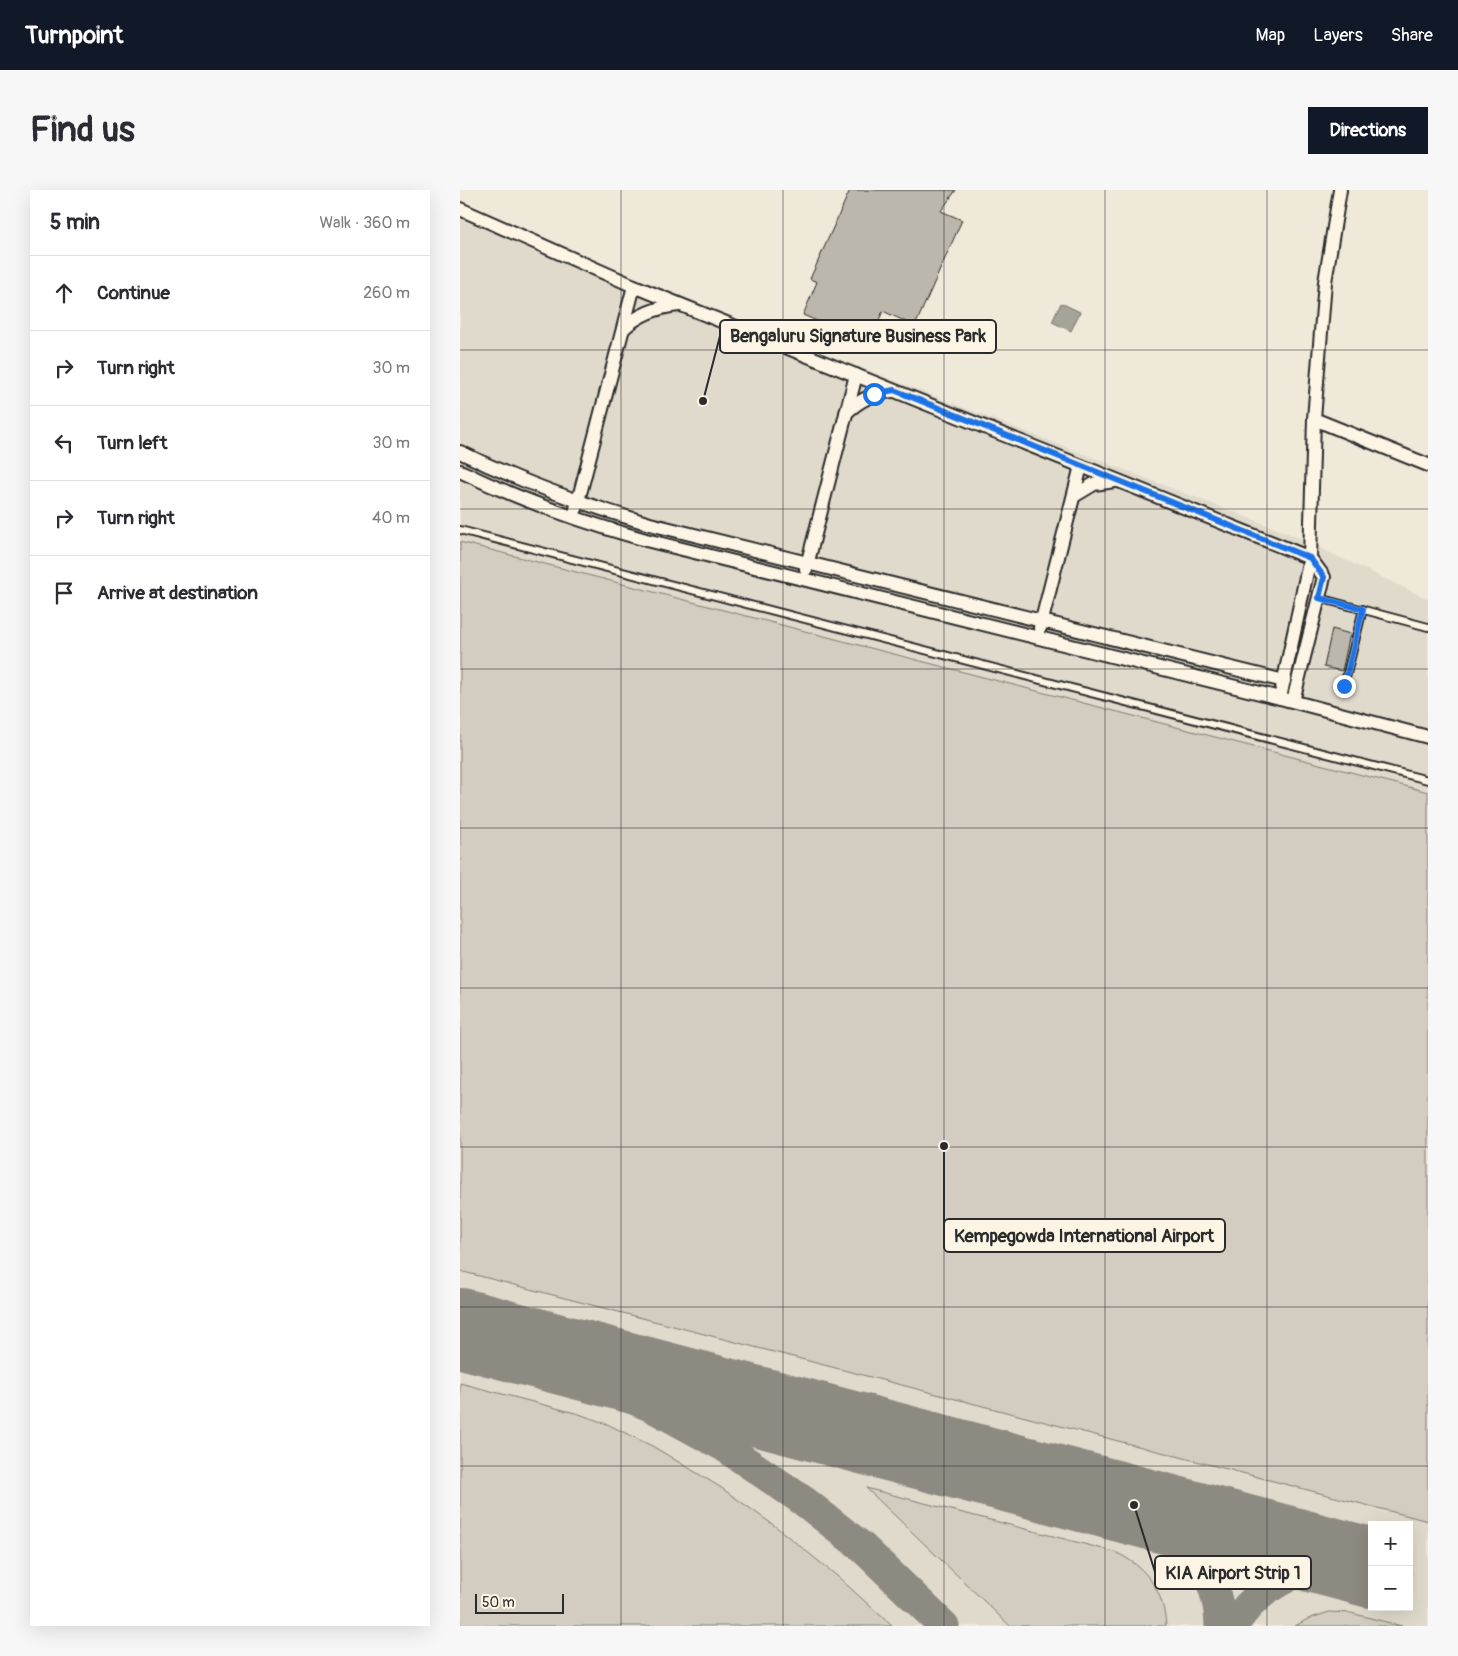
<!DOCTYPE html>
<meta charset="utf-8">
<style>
:root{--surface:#fff;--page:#f7f7f7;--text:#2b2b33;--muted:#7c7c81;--line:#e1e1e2;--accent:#111827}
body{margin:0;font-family:Pangolin,sans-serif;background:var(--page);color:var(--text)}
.controls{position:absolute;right:15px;bottom:15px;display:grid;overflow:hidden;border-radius:0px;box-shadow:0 5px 20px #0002}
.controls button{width:45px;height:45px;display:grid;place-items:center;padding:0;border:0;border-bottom:1px solid var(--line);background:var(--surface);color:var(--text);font:25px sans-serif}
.scale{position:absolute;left:15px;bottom:12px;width:89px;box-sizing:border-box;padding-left:5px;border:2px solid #2b2b2b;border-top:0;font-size:14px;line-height:18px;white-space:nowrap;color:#2b2b2b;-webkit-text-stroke:4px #fcf5e5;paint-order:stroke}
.stop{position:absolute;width:15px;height:15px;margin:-11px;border:4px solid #1a73e8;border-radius:50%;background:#fff}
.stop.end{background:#1a73e8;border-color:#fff;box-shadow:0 1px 5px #0008}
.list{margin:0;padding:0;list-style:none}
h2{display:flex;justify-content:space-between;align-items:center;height:65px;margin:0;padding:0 20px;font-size:21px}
h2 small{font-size:16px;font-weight:400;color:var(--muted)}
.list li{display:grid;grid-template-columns:32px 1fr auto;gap:15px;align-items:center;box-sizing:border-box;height:75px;padding:0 20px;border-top:1px solid var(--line)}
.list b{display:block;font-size:19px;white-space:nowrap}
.list em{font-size:16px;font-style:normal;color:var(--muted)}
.icon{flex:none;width:28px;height:28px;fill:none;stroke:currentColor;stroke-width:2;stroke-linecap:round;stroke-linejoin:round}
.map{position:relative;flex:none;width:968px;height:1436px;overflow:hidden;border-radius:0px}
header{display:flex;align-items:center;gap:30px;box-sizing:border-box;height:70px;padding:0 25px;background:var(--accent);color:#fff}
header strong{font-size:24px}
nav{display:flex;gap:28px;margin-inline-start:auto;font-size:18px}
.intro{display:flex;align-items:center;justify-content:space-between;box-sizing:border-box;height:120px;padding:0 30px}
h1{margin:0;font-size:35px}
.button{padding:12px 22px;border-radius:0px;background:var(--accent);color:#fff;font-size:18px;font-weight:700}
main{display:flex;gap:30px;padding:0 30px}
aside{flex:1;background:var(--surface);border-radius:0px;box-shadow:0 5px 20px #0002}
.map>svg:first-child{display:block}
.built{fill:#e0dacc;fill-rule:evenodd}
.green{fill:#d2cdc0;stroke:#7e7c76}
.water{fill:#a6a399;stroke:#75736d}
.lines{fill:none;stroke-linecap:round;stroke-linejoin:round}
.taxiway{stroke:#8d8a82;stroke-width:31}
.runway{stroke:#8d8a82;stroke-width:80}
.building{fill:#bcb7ac;stroke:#2b2b2b}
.service-casing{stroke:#2b2b2b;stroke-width:10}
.minor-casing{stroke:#2b2b2b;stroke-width:16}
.service{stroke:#fcf5e5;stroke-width:6}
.minor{stroke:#fcf5e5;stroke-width:12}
.route{stroke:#1a73e8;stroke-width:6}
.grid{fill:none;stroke:#2b2b2b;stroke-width:1;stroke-opacity:0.55}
.leader{fill:none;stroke:#2b2b2b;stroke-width:2}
.callout-dot{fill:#2b2b2b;stroke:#fcf5e5;stroke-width:2}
.callout{fill:#fcf5e5;stroke:#2b2b2b;stroke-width:2}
.callout-label{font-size:18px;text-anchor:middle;font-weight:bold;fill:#2b2b2b}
</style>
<header>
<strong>Turnpoint</strong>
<nav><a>Map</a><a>Layers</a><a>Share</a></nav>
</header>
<div class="intro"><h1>Find us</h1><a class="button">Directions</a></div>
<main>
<aside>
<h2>5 min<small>Walk · 360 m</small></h2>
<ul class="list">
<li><svg class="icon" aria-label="ahead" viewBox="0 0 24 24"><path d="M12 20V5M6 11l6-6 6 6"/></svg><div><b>Continue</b></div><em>260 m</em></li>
<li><svg class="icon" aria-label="right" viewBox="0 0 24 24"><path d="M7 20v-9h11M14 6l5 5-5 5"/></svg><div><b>Turn right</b></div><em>30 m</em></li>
<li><svg class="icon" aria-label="left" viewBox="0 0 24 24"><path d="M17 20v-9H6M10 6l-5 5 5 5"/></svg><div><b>Turn left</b></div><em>30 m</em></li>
<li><svg class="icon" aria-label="right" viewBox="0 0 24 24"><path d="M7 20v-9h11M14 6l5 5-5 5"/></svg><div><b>Turn right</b></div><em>40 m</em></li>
<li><svg class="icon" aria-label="arrive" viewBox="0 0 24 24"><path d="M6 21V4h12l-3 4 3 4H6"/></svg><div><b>Arrive at destination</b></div></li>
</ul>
</aside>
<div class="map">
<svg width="968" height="1436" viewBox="0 0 968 1436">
<rect width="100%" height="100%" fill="#efe9da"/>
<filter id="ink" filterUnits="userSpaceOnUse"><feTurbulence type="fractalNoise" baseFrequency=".02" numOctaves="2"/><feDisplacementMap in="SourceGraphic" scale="10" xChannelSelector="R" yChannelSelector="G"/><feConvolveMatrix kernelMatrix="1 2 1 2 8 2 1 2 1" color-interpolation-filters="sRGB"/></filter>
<g filter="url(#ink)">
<!-- built -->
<path class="built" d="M0,11L177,91L830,344L968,409V1436H0ZM912,1335H949V1417H912Z"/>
<!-- green -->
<g class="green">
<polygon points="0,352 968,602 968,1331 0,1081"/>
<polygon points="0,1193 119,1224 147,1234 194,1257 260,1297 315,1336 377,1386 432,1436 0,1436"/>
<path d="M406,1298L655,1362C686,1376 704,1401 706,1436H550Z"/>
<polygon points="869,1422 891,1423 942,1436 835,1436 848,1429"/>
</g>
<!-- water -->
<polygon class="water" points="601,113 620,122 611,141 592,132"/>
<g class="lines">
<!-- taxiway -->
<g class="taxiway">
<polyline points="14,1142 62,1165 125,1188 192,1217 265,1257 345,1312 402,1357 484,1436"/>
<path d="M674,1315C681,1318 688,1321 695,1324C734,1345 759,1392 760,1436"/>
<path d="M773,1436C796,1399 840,1373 884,1374C892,1374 900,1375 907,1376"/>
</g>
<!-- runway -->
<polyline class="runway" points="0,1138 912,1378"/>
</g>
<!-- building -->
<g class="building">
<polygon points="390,0 496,0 481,21 502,30 455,136 423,121 409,153 343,125 357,92 350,89"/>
<polygon points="872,439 890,444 882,481 864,477"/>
</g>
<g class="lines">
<!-- service casing -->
<g class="service-casing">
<g id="service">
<polyline points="0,340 968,590"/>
<polyline points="859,408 968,437"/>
<polyline points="884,496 903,419"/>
</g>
</g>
<!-- minor casing -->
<g class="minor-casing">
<g id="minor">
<polyline points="0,19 174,96 850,368 820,508"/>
<path d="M163,139C179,124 197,117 219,115"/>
<path d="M386,223C399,210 414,203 432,201"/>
<polyline points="854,229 968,275"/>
<path d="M0,262C61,292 125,315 190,334L824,491"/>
<path d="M0,281C60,310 122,332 186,350L820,508L968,547"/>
<polyline points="614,306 634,294 655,291"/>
<polyline points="116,319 174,96"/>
<polyline points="346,379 396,185"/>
<polyline points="580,438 621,276"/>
<polyline points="833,511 864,387 850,368 854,229 865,92 880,0"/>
</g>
</g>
<!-- service -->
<use href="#service" class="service"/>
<!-- minor -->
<use href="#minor" class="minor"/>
</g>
</g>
<g class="lines" filter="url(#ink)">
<!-- route -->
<polyline class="route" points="414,204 434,200 850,368 864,387 859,408 903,419 884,496"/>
</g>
<!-- grid -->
<path class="grid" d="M161,0V1436M323,0V1436M484,0V1436M645,0V1436M807,0V1436M0,160H968M0,319H968M0,479H968M0,638H968M0,798H968M0,957H968M0,1117H968M0,1276H968"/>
<!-- callouts -->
<path class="leader" d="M243 211L260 146M484 956L484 1045M674 1315L695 1382"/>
<g class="callout-dot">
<circle cx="243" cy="211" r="5"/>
<circle cx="484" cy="956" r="5"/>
<circle cx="674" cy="1315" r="5"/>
</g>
<g class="callout">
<rect x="260" y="130" width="276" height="33" rx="5"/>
<rect x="484" y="1029" width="281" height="33" rx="5"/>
<rect x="695" y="1366" width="156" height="33" rx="5"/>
</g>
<g class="callout-label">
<text x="398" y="152">Bengaluru Signature Business Park</text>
<text x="624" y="1052">Kempegowda International Airport</text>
<text x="773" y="1389">KIA Airport Strip 1</text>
</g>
</svg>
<div class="controls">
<button>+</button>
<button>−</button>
</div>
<div class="scale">50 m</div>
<div class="stop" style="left:414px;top:204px"></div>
<div class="stop end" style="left:884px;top:496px"></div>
</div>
</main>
